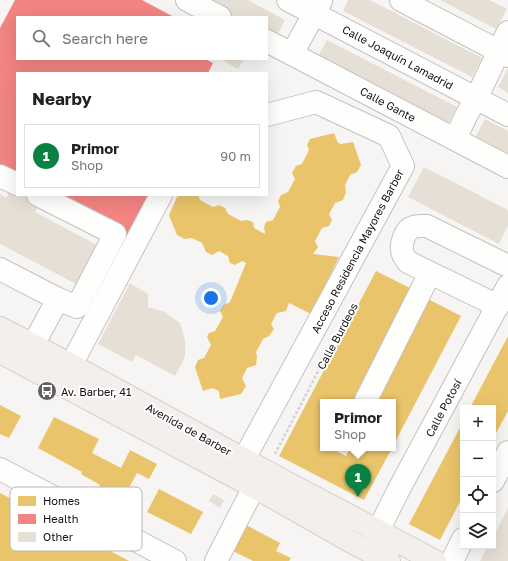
<!DOCTYPE html>
<meta charset="utf-8">
<style>
:root{--surface:#fff;--page:#f6f6f6;--text:#222;--muted:#767676;--line:#e0e0e0;--accent:#0b8043}
body{margin:0;font-family:"Golos Text",sans-serif;background:var(--page);color:var(--text)}
.controls{position:absolute;right:12px;bottom:12px;display:grid;overflow:hidden;border-radius:0px;box-shadow:0 4px 16px #0002}
.controls button{width:36px;height:36px;display:grid;place-items:center;padding:0;border:0;border-bottom:1px solid var(--line);background:var(--surface);color:var(--text);font:20px sans-serif}
.you{position:absolute;left:211px;top:298px;width:14px;height:14px;margin:-10px;border:3px solid #fff;border-radius:50%;background:#1a73e8;box-shadow:0 0 0 6px #1a73e833}
.badge{display:grid;place-items:center;width:26px;height:26px;border-radius:50%;background:var(--accent);color:#fff;font-size:13px;font-weight:700}
.pin{position:absolute;translate:-50% -33px;filter:drop-shadow(0 1px 2px #0008)}
.pin::after{content:'';position:absolute;top:21px;width:14px;height:12px;background:inherit;clip-path:polygon(0 0,100% 0,50% 100%)}
.popup{position:absolute;left:320px;top:399px;width:76px;height:52px;box-sizing:border-box;display:grid;place-content:center;border-radius:0px;background:var(--surface);filter:drop-shadow(0 1px 3px #0005);font-size:13px;white-space:nowrap;color:var(--muted)}
.popup b{font-size:15px;color:var(--text)}
.popup::after{content:'';position:absolute;left:50%;top:100%;margin-left:-8px;border:8px solid transparent;border-top-color:var(--surface)}
.list{margin:0;padding:0;list-style:none}
h2{display:flex;justify-content:space-between;align-items:center;height:52px;margin:0;padding:0 16px;font-size:17px}
h2 small{font-size:13px;font-weight:400;color:var(--muted)}
.list li{display:grid;grid-template-columns:26px 1fr auto;gap:12px;align-items:center;box-sizing:border-box;height:64px;margin:0 8px 8px;padding:0 8px;border:1px solid var(--line);border-radius:0px}
.list b{display:block;font-size:15px;white-space:nowrap}
.list p{margin:0;font-size:13px;white-space:nowrap;color:var(--muted)}
.list em{font-size:13px;font-style:normal;color:var(--muted)}
.icon{flex:none;width:22px;height:22px;fill:none;stroke:currentColor;stroke-width:2;stroke-linecap:round;stroke-linejoin:round}
.map{position:relative;flex:none;width:508px;height:561px;overflow:hidden}
.search{position:absolute;background:var(--surface);box-shadow:0 4px 16px #0002;left:16px;top:16px;width:252px;height:44px;display:flex;align-items:center;gap:10px;box-sizing:border-box;padding:0 14px;border-radius:0px;color:var(--muted);font-size:15px}
.panel{position:absolute;background:var(--surface);box-shadow:0 4px 16px #0002;left:16px;top:72px;width:252px;height:124px;border-radius:0px}
.map>svg:first-child{display:block}
.homes{fill:#e9c46a}
.health{fill:#f28482}
.building{fill:#e6dfd6}
.lines{fill:none;stroke-linecap:round;stroke-linejoin:round}
.minor-casing{stroke:#c3c2c0;stroke-width:24}
.major-casing{stroke:#d1d0d0;stroke-width:24}
.path{stroke:#d4d4d4;stroke-width:2.5;stroke-dasharray:3 2;stroke-linecap:butt}
.minor{stroke:#fefefd;stroke-width:22}
.major{stroke:#f4eeec;stroke-width:22}
.labels{text-anchor:middle;dominant-baseline:central;stroke-width:4;stroke-linejoin:round;paint-order:stroke}
.street-label{font-size:11px;fill:#11100f;stroke:#fff}
.poi-label{font-size:11px;fill:#11100f;stroke:#fff;text-anchor:start}
.key{fill:#fff;stroke:#b8b7b7;stroke-width:1}
.key-label{font-size:11px;fill:#11100f}
</style>
<div class="map">
<svg width="508" height="561" viewBox="0 0 508 561">
<rect width="100%" height="100%" fill="#f7f5f3"/>
<!-- homes -->
<g class="homes">
<polygon points="334,133 338,143 341,144 353,142 361,165 357,172 350,175 345,185 346,192 343,200 335,203 329,214 332,220 329,226 322,228 315,241 318,247 313,254 339,257 311,314 289,303 286,311 277,313 271,324 274,329 269,336 263,339 256,352 257,357 256,365 247,368 242,378 246,386 241,394 220,399 219,391 212,388 203,391 195,367 198,360 204,358 211,345 207,337 209,333 215,331 223,317 220,311 224,305 230,302 246,263 242,261 235,265 230,263 228,256 219,251 212,255 206,252 202,243 192,238 185,239 177,235 169,215 177,197 183,195 198,195 200,200 213,207 219,205 225,208 228,214 241,221 247,220 253,222 254,228 265,234 264,227 266,222 273,220 280,207 278,201 281,195 288,192 295,179 292,173 296,166 302,164 309,150 307,145 310,139"/>
<polygon points="376,271 412,289 352,402 323,402 323,448 331,448 346,456 350,448 392,448 364,500 279,456"/>
<polygon points="428,299 461,316 393,446 393,402 374,402"/>
<polygon points="508,336 508,411 493,439 493,408 470,408"/>
<polygon points="0,405 21,416 9,438 0,434"/>
<polygon points="54,417 99,439 92,453 121,468 130,450 157,464 149,479 137,473 123,499 99,487 100,485 81,474 82,472 38,448"/>
<polygon points="463,422 463,496 440,540 409,524"/>
<polygon points="159,489 203,512 191,534 147,512"/>
<polygon points="0,493 33,510 129,561 0,561"/>
<polygon points="242,523 280,543 276,551 291,558 289,561 253,561 229,549"/>
</g>
<!-- health -->
<g class="health">
<polygon points="15,0 142,0 174,17 17,17 17,59 205,59 213,63 208,73 17,73 17,176 0,167 0,28"/>
<polygon points="53,195 151,195 130,235"/>
</g>
<!-- building -->
<g class="building">
<polygon points="212,0 248,0 285,20 275,39 267,35 267,17 234,17 210,4"/>
<polygon points="348,0 370,0 482,58 472,77 343,11"/>
<polygon points="440,0 489,0 507,9 496,29"/>
<polygon points="327,40 457,107 446,127 316,60"/>
<polygon points="220,59 244,59 238,69"/>
<polygon points="508,68 508,93 498,87"/>
<polygon points="485,119 508,131 508,155 475,138"/>
<polygon points="424,167 508,210 508,226 499,244 408,197"/>
<polygon points="11,188 17,191 17,195 31,195 40,204 35,212 97,245 76,284 0,244 0,194 6,198"/>
<polygon points="130,283 148,294 148,307 165,312 180,323 185,340 185,356 182,363 175,376 136,355 132,362 98,344"/>
<polygon points="213,494 224,500 220,508 209,501"/>
<polygon points="508,508 508,561 480,561 488,546 493,546 493,537"/>
</g>
<g class="lines">
<!-- minor casing -->
<g class="minor-casing">
<g id="minor">
<polyline points="187,0 220,17"/>
<polyline points="288,0 508,115"/>
<polyline points="401,0 508,56"/>
<polyline points="267,41 508,167"/>
<polyline points="292,54 321,1"/>
<polyline points="455,139 467,114 476,99 508,32"/>
<polyline points="0,176 17,184"/>
<polyline points="0,269 58,299 77,307 115,234 38,195"/>
<path d="M498,306L408,262C405,258 402,255 402,250C401,243 405,231 411,228C417,225 421,226 427,226L508,266"/>
<polyline points="33,345 58,299"/>
<polyline points="71,365 161,195"/>
<polyline points="365,402 430,273"/>
<polyline points="244,459 403,166 389,136 316,102 267,115"/>
<polyline points="0,469 175,561"/>
<polyline points="493,481 508,452"/>
<polyline points="377,550 378,531 398,491 508,286"/>
<polyline points="216,561 254,487"/>
<polyline points="452,561 463,539"/>
</g>
</g>
<!-- major casing -->
<g class="major-casing">
<g id="major">
<polyline points="0,328 71,365 278,478 435,561"/>
<polyline points="0,352 269,495 357,545 389,561"/>
</g>
</g>
<!-- path -->
<polyline class="path" points="275,454 350,310"/>
<!-- minor -->
<use href="#minor" class="minor"/>
<!-- major -->
<use href="#major" class="major"/>
</g>
<!-- icons -->
<defs>
<g id="bus-disc" transform="scale(1)"><circle r="9.5" fill="#62605f" stroke="#fff"/><path d="M-5-6H5V4H4V6H2V4H-2V6H-4V4H-5ZM-3.5-4V0h7V-4ZM-3.5 1.2v1.5H-2V1.2ZM2 1.2v1.5H3.5V1.2Z" fill="#fff"/></g>
</defs>
<g fill-rule="evenodd">
<use href="#bus-disc" x="47" y="391"/>
</g>
<g class="labels">
<!-- street labels -->
<g class="street-label">
<text transform="translate(398 57) rotate(28)">Calle Joaquín Lamadrid</text>
<text transform="translate(388 104) rotate(28)">Calle Gante</text>
<text transform="translate(357 251) rotate(-62)">Acceso Residencia Mayores Barber</text>
<text transform="translate(337 336) rotate(-62)">Calle Burdeos</text>
<text transform="translate(443 408) rotate(-62)">Calle Potosí</text>
<text transform="translate(189 429) rotate(29)">Avenida de Barber</text>
</g>
<!-- poi labels -->
<g class="poi-label">
<text x="61" y="391">Av. Barber, 41</text>
</g>
</g>
<!-- legend -->
<rect x="10" y="487" width="132" height="64" rx="6" class="key"/>
<rect x="18" y="496" width="18" height="10" fill="#e9c46a"/>
<rect x="18" y="514" width="18" height="10" fill="#f28482"/>
<rect x="18" y="532" width="18" height="10" fill="#e6dfd6"/>
<g class="key-label">
<text x="43" y="505">Homes</text>
<text x="43" y="523">Health</text>
<text x="43" y="541">Other</text>
</g>
</svg>
<div class="controls">
<button>+</button>
<button>−</button>
<button><svg class="icon" aria-label="locate" viewBox="0 0 24 24"><circle cx="12" cy="12" r="6"/><path d="M12 2v4M12 18v4M2 12h4M18 12h4"/></svg></button>
<button><svg class="icon" aria-label="layers" viewBox="0 0 24 24"><path d="M12 4l9 5-9 5-9-5zM3 14l9 5 9-5"/></svg></button>
</div>
<div class="you"></div>
<div class="pin badge" style="left:358px;top:497px">1</div>
<div class="popup"><b>Primor</b>Shop</div>
<div class="search"><svg class="icon" aria-label="search" viewBox="0 0 24 24"><circle cx="10" cy="10" r="6"/><path d="M15 15l6 6"/></svg>Search here</div>
<section class="panel">
<h2>Nearby<small></small></h2>
<ul class="list">
<li><span class="badge">1</span><div><b>Primor</b><p>Shop</p></div><em>90 m</em></li>
</ul>
</section>
</div>
